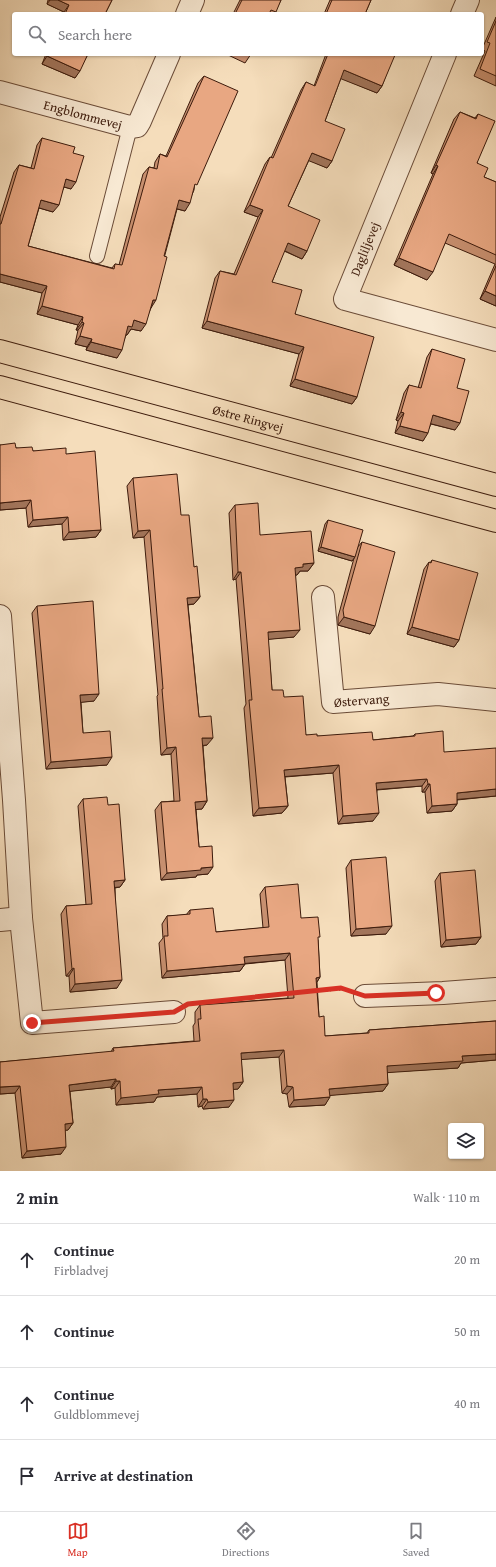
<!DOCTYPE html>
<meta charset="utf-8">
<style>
:root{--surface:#fff;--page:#f2f2f3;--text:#2b2b33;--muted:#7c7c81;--line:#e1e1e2;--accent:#d93025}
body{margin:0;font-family:"Gentium Book Plus",serif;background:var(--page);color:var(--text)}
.controls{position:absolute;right:12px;bottom:12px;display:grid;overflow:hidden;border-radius:4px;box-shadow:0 1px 3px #0004}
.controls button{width:36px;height:36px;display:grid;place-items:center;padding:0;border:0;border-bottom:1px solid var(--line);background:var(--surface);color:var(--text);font:20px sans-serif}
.stop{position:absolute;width:12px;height:12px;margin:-9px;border:3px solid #d93025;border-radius:50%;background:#fff}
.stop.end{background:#d93025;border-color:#fff;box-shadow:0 1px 4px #0008}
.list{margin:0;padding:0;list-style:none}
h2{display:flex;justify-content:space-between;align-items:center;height:52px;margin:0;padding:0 16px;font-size:17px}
h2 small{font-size:13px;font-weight:400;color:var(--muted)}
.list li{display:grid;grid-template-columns:26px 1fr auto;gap:12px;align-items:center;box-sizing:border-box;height:72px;padding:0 16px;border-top:1px solid var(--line)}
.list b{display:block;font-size:15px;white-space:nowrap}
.list p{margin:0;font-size:13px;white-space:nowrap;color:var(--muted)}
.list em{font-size:13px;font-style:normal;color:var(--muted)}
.icon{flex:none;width:22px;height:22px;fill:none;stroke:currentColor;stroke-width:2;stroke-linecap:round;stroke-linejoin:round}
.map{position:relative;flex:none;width:496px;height:1171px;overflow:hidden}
.search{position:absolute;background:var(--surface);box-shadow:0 1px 3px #0004;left:12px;right:12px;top:12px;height:44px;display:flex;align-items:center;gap:10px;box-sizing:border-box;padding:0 14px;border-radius:4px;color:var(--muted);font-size:15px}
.sheet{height:340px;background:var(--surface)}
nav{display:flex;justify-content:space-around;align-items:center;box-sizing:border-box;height:56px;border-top:1px solid var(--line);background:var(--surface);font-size:11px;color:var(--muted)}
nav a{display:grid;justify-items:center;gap:2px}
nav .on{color:var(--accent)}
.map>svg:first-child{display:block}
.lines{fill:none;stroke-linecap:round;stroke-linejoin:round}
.service-casing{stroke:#6b4c38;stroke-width:16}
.minor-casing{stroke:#6b4c38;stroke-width:24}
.primary-casing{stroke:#3d1b0c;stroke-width:24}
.path{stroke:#3d1b0c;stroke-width:2.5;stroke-dasharray:1 2;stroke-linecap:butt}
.service{stroke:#f8e9d3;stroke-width:14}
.minor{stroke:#f8e9d3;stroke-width:22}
.primary{stroke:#f5ddbb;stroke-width:22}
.wall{fill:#c89070;stroke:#3d1b0c}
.shaded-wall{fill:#a2755b;stroke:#3d1b0c}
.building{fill:#e8a782;stroke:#3d1b0c}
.route{stroke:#d93025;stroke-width:5}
.labels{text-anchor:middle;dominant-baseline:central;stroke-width:3;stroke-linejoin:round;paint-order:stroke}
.street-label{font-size:13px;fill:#3d1b0c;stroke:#f8e9d3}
</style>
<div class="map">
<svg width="496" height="1171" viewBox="0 0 496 1171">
<rect width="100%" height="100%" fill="#f5ddbb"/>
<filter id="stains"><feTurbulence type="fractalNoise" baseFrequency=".005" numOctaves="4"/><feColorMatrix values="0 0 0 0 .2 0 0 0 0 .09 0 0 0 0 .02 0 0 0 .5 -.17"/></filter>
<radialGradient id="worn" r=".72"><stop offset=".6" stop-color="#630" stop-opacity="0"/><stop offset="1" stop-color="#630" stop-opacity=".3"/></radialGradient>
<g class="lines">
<!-- service casing -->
<g class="service-casing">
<polyline id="service" points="97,256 130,127"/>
</g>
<!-- minor casing -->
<g class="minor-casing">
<g id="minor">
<polyline points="187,14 193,0"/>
<polyline points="462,14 468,0"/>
<polyline points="445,54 345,299 496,340"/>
<path id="s1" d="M0,92L130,127L137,126L140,121L169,54"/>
<path id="s2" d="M323,597L333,702L438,694L496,700"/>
<polyline points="0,616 14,800 21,918 32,1023 174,1012"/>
<polyline points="0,920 21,918"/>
<polyline points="365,996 443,993 496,989"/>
</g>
</g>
<!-- primary casing -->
<g class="primary-casing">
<g id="primary">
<path id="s3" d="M0,351L496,485"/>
<polyline points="0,387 496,521"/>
</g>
</g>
<!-- path -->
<g class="path">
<polyline points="315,991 344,989"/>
<polyline points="196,1003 290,993"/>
</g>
<!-- service -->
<use href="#service" class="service"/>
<!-- minor -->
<use href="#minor" class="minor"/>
<!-- primary -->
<use href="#primary" class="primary"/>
</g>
<!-- wall -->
<g class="wall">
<polygon points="48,0 112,0 105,14 63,14 64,12 47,4"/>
<polygon points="240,0 281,0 274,14 233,14"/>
<polygon points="330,0 371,0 365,14 324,14"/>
<polygon points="496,17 496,86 474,76 485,51 482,49"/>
<polygon points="46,54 88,54 75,78 42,64"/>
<polygon points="226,54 251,54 245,63"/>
<polygon points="326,54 394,54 382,86 377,93 341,78 325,121 332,161 327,168 309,160 288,206 307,251 302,259 284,251 272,282 357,397 352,404 290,386 299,354 202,328 215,278 220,271 234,274 258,217 244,212 265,164 270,157 271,158 301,90 306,82 314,86"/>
<polygon points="204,76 194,190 185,211 177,209 151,308 141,331 131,329 127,335 126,335 117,358 86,350 87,347 75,344 78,330 76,330 78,325 37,314 42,293 0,282 0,217 14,172 19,165 31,168 37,145 42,138 73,153 71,189 64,187 53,212 39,208 28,246 112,268 115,264 119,265 143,174 149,167 154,168 155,162 160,154 166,156 198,83"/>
<polygon points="460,112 475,118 478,114 477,163 484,177 496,182 496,306 480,299 495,264 445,243 427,280 394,265 433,174 431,173 454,119"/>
<polygon points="432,349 457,388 455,430 431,424 423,441 395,433 398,421 396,420 404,393 409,385 418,388 427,357"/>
<polygon points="0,445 33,451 66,454 101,530 96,537 63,540 62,524 28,527 26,508 0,510"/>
<polygon points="133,478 181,515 194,567 200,597 194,604 188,605 199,717 207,745 203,746 207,801 202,809 196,809 199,847 208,874 197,875 196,877 161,880 155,810 161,802 174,801 171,754 161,755 157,696 158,695 144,537 133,538 127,486"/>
<polygon points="235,505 260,535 314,563 308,571 300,571 297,575 295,575 294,637 268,639 272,690 284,697 306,735 317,736 373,740 413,736 415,734 444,752 496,796 457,800 457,804 452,811 427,813 425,792 422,792 422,786 377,790 373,821 338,824 333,773 285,777 288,806 282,813 253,816 244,708 246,704 236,579 233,580 229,513"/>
<polygon points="328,520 357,548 362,542 370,634 338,625 338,617 354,558 352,561 318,551 325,524"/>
<polygon points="432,560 459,640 454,647 407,634 424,569 429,562 430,563"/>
<polygon points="37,606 94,701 81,702 83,733 107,765 46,769 32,613"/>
<polygon points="83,799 108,805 125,880 120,887 115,888 117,988 70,992 69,976 66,976 61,914 66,906 86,905 78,806"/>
<polygon points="351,860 386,934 351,936 346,868"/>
<polygon points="440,873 481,937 476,944 441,947 435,881"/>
<polygon points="265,887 301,918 318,940 320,977 317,982 319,1017 325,1036 367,1033 369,1030 496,1021 496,1060 461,1063 458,1068 387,1072 388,1084 383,1091 330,1095 325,1105 289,1107 287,1094 282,1093 279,1057 241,1059 243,1082 238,1089 233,1089 229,1107 203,1109 202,1106 198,1107 197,1094 157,1097 154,1102 116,1105 115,1088 111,1089 111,1087 70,1091 73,1123 68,1130 65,1130 61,1154 22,1158 15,1093 0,1094 0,1062 111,1052 113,1048 194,1041 193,1026 195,1023 195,1012 200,1005 288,998 285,960 245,964 240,971 162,978 159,943 163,938 162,924 167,916 186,915 190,910 216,932 263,928 260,894"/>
</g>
<!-- shaded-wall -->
<g class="shaded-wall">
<polygon points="50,0 58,0 69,5 64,12 47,4"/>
<polygon points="47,56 80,71 75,78 42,64"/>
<polygon points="344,70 382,86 377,93 339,78"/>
<polygon points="312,153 332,161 327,168 307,160"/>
<polygon points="436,165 438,166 433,174 431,173"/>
<polygon points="66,179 76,182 71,189 61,186"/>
<polygon points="41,200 59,205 53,212 36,207"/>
<polygon points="179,200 190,203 185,211 174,208"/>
<polygon points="250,205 263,210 258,217 244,212"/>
<polygon points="288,243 307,251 302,259 283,250"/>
<polygon points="399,258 433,272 427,280 394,265"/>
<polygon points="0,274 47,286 42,293 0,282"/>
<polygon points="485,291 496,296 496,306 480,299"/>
<polygon points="153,300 156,300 151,308"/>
<polygon points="42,306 83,317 78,325 37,314"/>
<polygon points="134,320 146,324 141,331 131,329 127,335 123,334 128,326"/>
<polygon points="207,321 304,347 299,354 202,328"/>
<polygon points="82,322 84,323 78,330 76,330"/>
<polygon points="80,336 92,339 87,347 75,344"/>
<polygon points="91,342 122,350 117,358 86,350"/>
<polygon points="295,379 357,397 352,404 290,386"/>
<polygon points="401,412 404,413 398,421 396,420"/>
<polygon points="433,415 460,423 455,430 428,423"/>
<polygon points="400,426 428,433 423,441 395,433"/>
<polygon points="31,500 26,508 0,510 0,503"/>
<polygon points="68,517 62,524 28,527 33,520"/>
<polygon points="101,530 96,537 63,540 69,532"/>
<polygon points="150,530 144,537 133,538 138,531"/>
<polygon points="321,547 355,557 352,561 318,551"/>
<polygon points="314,563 308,571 300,571 297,575 290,575 295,568 303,564"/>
<polygon points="238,572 241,572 236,579 233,580"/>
<polygon points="200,597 194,604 182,605 187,598"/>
<polygon points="344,617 375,626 370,634 338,625"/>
<polygon points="412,627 459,640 454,647 407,634"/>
<polygon points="300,630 294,637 262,640 268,632"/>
<polygon points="99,694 94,701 75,703 80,695"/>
<polygon points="202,738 213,738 207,745 197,746"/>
<polygon points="176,747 171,754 161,755 167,748"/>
<polygon points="112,757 107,765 46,769 51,762"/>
<polygon points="339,765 333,773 279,777 284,770"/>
<polygon points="427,779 422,786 371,790 376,783"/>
<polygon points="428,784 430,784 425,792 422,792"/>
<polygon points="496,789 496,796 451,800 457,793"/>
<polygon points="207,801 202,809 190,810 195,802"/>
<polygon points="457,804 452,811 427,813 432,806"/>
<polygon points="288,806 282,813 253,816 259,808"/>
<polygon points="379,813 373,821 338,824 343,816"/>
<polygon points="213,867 208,874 197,875 196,877 161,880 167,873 201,868"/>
<polygon points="125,880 120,887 109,888 114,881"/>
<polygon points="392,926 386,934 351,936 356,929"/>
<polygon points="481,937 476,944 441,947 446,940"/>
<polygon points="290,953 285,960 239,964 244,957"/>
<polygon points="245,964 240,971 162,978 167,971"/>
<polygon points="74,968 69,976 66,976 72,969"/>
<polygon points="320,977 315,985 316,978"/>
<polygon points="122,980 117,988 70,992 75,984"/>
<polygon points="284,1050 279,1057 235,1060 241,1053"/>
<polygon points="496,1054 496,1060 461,1063 458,1068 382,1073 387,1066 462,1056"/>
<polygon points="116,1079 111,1087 64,1092 69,1085"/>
<polygon points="116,1081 120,1081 115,1088 111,1089"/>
<polygon points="243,1082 238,1089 228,1090 233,1083"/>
<polygon points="388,1084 383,1091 324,1096 329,1089"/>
<polygon points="20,1086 15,1093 0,1094 0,1087"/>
<polygon points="287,1086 293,1087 287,1094 282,1093"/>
<polygon points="202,1087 197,1094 157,1097 154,1102 116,1105 121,1098 158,1090"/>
<polygon points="330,1097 325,1105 289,1107 294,1100"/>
<polygon points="203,1099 207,1099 202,1106 198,1107"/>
<polygon points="234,1100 229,1107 203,1109 208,1102"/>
<polygon points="73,1123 68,1130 60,1131 65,1124"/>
<polygon points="66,1147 61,1154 22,1158 27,1151"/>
</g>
<!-- building -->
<g class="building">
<polygon points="58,0 112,0 105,14 65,14 69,5"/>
<polygon points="242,0 281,0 276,12 271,10 269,14 235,14"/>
<polygon points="332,0 371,0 365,14 326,14"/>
<polygon points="496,21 496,76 480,69 490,43 487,42"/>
<polygon points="48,54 88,54 80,71 47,56"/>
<polygon points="328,54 394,54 395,55 382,86 344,70 325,121 345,129 332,161 312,153 288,206 320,220 307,251 288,243 272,282 302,290 295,314 374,337 357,397 295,379 304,347 207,321 220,271 236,275 263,210 250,205 270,157 273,158 306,82 315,86"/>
<polygon points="204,76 238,91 197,185 195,184 190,203 179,200 164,256 167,257 156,300 153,300 146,324 134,320 132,327 128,326 122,350 91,342 92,339 80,336 84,323 82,322 83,317 42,306 47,286 0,274 0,224 1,224 19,165 34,169 42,138 75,147 73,153 84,156 76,182 66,179 59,205 41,200 28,246 114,269 115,264 122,265 149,167 157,169 160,154 167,157"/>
<polygon points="460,112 476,119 478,114 495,121 477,163 488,168 484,177 496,182 496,255 449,234 433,272 399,258 438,166 436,165"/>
<polygon points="496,266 496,296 485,291"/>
<polygon points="432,349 465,359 457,388 469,391 460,423 433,415 428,433 400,426 404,413 401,412 409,385 421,388"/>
<polygon points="15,443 16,448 32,447 33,451 66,448 66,454 95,451 101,530 69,532 68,517 33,520 31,500 0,503 0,445"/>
<polygon points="177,474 181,515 189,515 194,567 197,566 200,597 187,598 199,717 211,716 213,738 202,738 207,801 195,802 199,847 212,846 213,867 201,868 201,870 167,873 161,802 180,801 176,747 167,748 162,689 163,689 150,530 138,531 133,478"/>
<polygon points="258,503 260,535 311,531 314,563 303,564 303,567 295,568 300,630 268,632 272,690 283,690 284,697 303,696 306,735 317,734 317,736 372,732 373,740 415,736 415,734 443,731 444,752 496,748 496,789 457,793 457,804 432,806 430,784 428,784 427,779 376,783 379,813 343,816 339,765 284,770 288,806 259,808 249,700 252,700 241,572 238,572 235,505"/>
<polygon points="328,520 363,530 355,557 321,547"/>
<polygon points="362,542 395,552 375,626 344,617 343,610"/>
<polygon points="432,560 478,573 459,640 412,627 429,562 431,563"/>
<polygon points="93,601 99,694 80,695 83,733 110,731 112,757 51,762 37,606"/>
<polygon points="107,797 108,805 119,804 125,880 114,881 122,980 75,984 74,968 72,969 66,906 92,904 83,799"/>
<polygon points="386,857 392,926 356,929 351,860"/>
<polygon points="475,870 481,937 446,940 440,873"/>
<polygon points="298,884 301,918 318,917 320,937 318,937 320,977 316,978 319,1017 324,1016 325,1036 369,1033 369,1030 496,1021 496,1054 462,1056 463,1061 387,1066 388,1084 329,1089 330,1097 294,1100 293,1087 287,1086 284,1050 241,1053 243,1082 233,1083 234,1100 208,1102 207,1099 203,1099 202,1087 158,1090 159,1094 121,1098 120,1081 116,1081 116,1079 69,1085 73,1123 65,1124 66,1147 27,1151 20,1086 0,1087 0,1062 114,1051 113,1048 200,1041 198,1019 201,1019 200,1005 294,998 290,953 244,957 245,964 167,971 164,936 168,936 167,916 190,914 190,910 213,908 216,932 269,927 265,887"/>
</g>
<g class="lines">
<!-- route -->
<polyline class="route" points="32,1023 174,1012 188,1004 341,988 365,996 436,993"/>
</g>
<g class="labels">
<!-- street labels -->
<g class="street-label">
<text stroke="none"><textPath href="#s1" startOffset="86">Engblommevej</textPath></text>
<text transform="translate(365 249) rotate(-68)">Dagliljevej</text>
<text stroke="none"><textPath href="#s3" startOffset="257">Østre Ringvej</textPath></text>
<text stroke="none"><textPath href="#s2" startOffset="134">Østervang</textPath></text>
</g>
</g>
<rect width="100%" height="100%" filter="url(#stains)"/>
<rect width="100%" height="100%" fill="url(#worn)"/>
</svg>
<div class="controls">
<button><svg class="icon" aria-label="layers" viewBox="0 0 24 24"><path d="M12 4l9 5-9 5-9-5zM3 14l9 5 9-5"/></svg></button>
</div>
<div class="stop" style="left:436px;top:993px"></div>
<div class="stop end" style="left:32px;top:1023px"></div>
<div class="search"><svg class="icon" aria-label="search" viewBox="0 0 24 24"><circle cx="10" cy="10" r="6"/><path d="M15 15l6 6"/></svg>Search here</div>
</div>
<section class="sheet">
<h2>2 min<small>Walk · 110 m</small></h2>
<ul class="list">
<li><svg class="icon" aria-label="ahead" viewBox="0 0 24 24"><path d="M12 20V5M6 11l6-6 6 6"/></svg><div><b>Continue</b><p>Firbladvej</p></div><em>20 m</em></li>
<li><svg class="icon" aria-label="ahead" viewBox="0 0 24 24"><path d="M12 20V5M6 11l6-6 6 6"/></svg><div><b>Continue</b></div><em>50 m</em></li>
<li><svg class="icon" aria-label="ahead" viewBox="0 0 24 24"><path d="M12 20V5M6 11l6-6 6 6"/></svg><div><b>Continue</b><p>Guldblommevej</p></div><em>40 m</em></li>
<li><svg class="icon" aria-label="arrive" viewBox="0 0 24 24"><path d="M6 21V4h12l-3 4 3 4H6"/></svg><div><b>Arrive at destination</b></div></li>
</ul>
</section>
<nav>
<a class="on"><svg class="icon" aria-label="map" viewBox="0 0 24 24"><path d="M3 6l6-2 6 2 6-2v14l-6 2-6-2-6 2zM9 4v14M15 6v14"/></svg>Map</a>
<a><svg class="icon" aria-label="directions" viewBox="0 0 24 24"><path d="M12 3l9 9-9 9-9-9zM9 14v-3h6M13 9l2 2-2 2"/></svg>Directions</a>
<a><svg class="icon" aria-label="saved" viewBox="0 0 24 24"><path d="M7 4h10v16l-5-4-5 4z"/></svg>Saved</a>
</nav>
